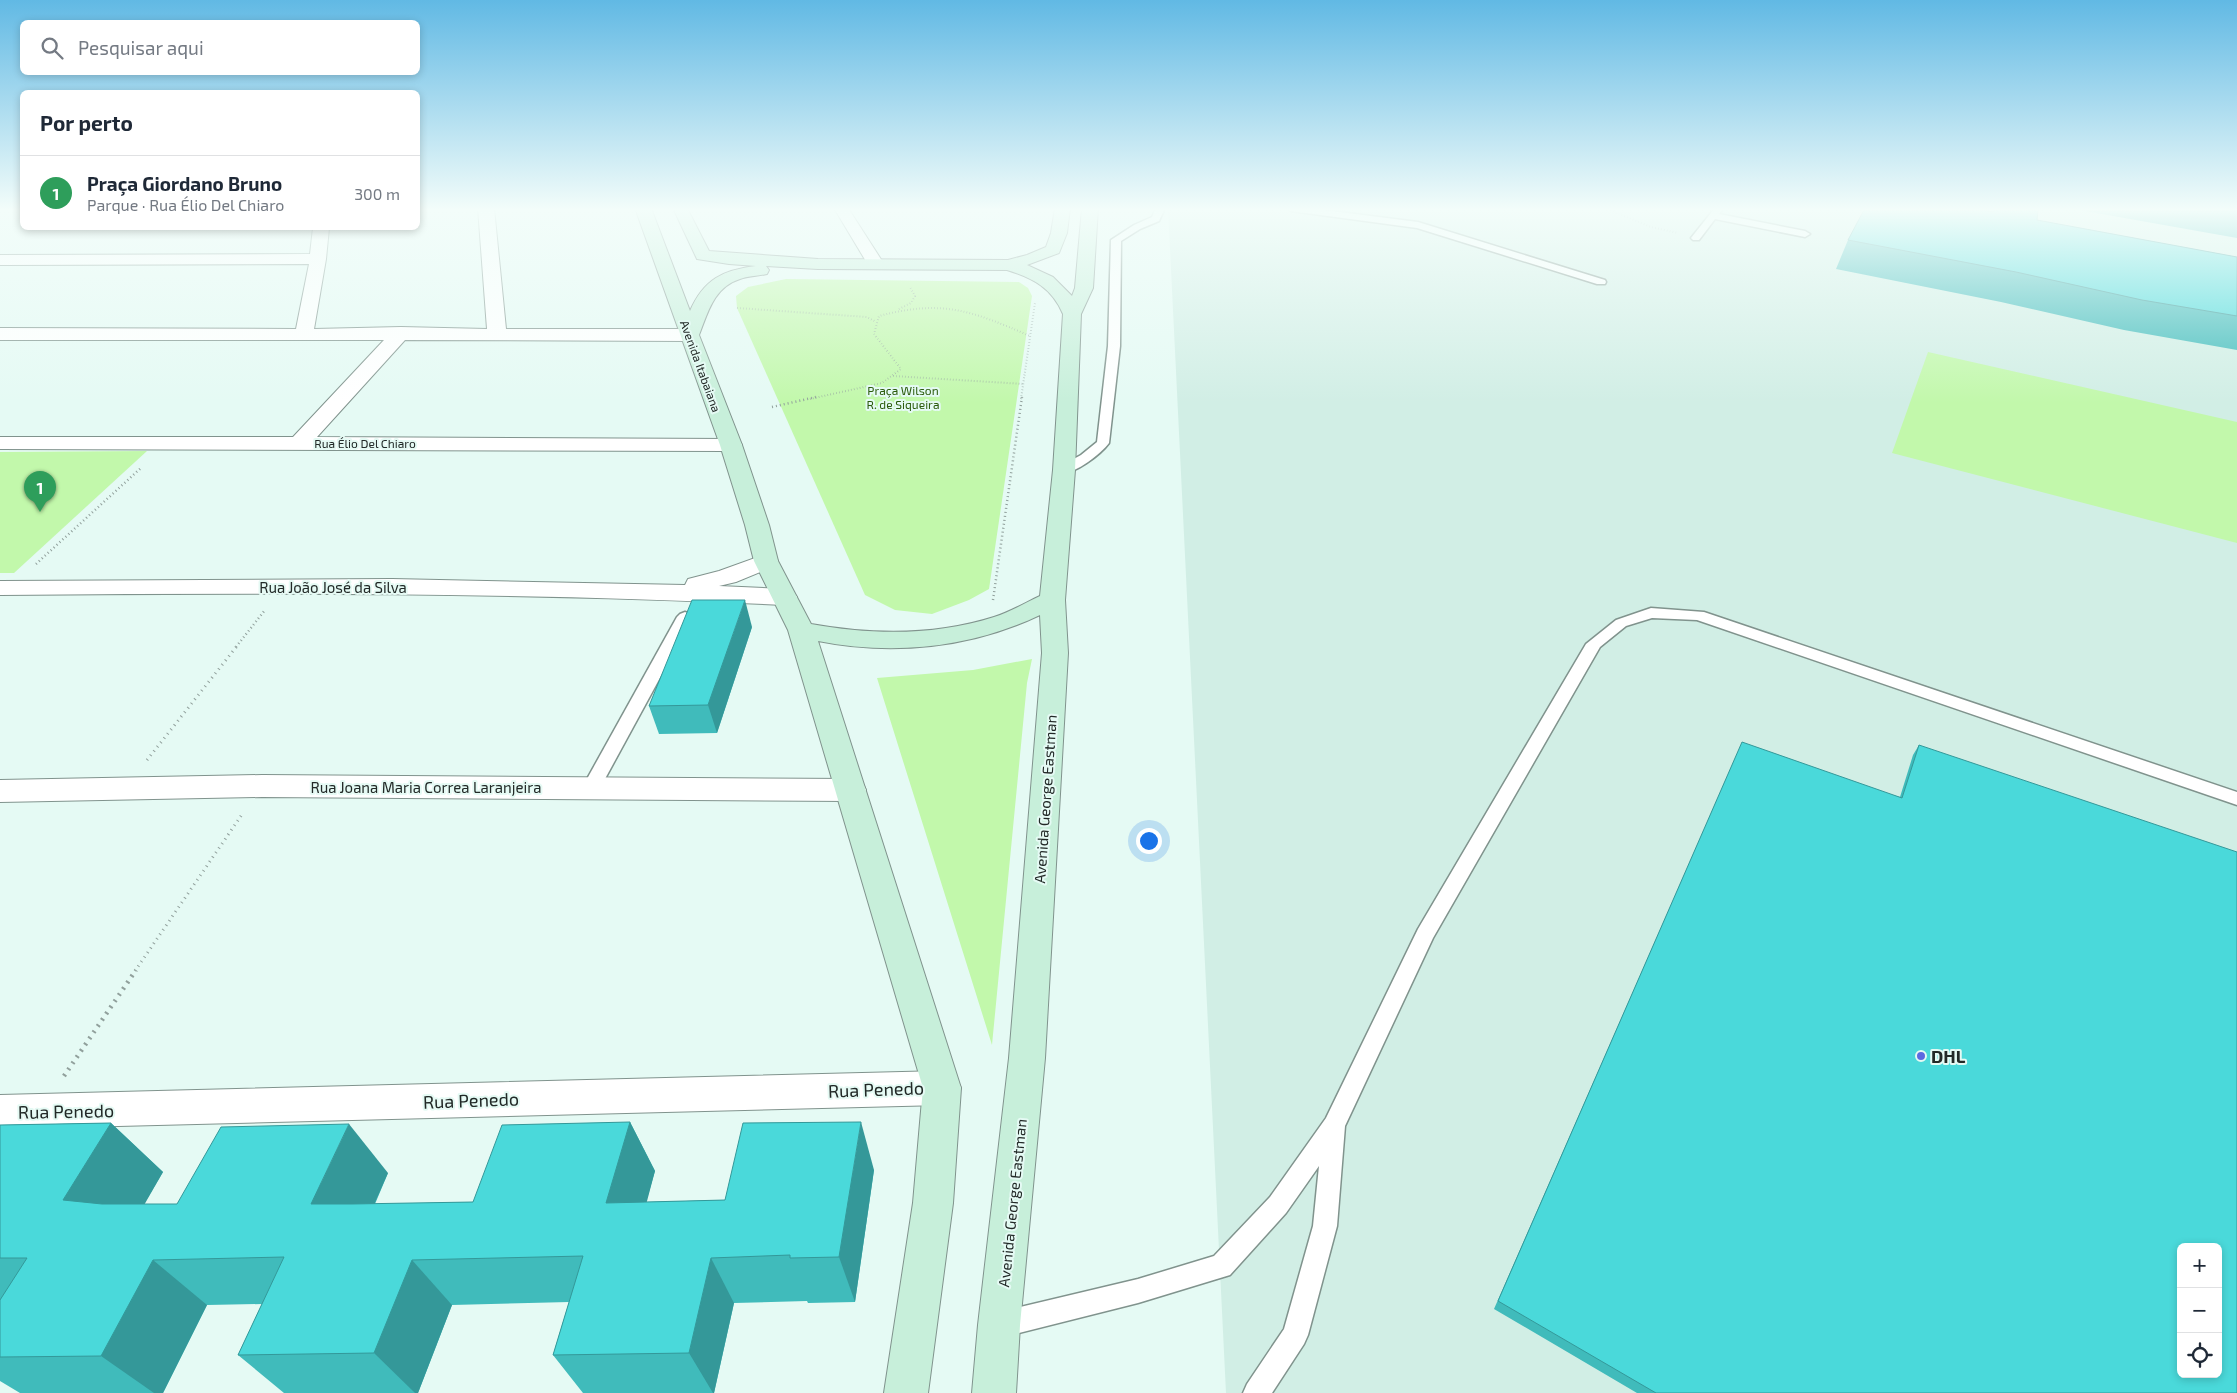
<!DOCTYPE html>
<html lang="pt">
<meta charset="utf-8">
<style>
:root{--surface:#fff;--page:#f2f2f3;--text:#1f2937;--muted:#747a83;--line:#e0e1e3;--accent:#5d69e0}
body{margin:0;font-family:"Exo 2",sans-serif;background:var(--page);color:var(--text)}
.controls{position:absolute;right:15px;bottom:15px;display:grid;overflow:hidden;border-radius:8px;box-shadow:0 2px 8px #0003}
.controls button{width:45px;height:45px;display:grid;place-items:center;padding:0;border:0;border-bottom:1px solid var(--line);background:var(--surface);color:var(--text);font:25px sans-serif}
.you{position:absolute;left:1148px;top:840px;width:18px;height:18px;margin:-12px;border:4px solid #fff;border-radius:50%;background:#1a73e8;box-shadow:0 0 0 8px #1a73e833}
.badge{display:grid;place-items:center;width:32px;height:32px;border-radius:50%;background:var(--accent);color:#fff;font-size:16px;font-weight:700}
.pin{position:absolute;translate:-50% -41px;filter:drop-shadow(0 1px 2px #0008)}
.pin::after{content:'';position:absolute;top:26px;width:18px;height:15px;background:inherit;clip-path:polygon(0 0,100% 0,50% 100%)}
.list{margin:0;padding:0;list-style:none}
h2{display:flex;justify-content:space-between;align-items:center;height:65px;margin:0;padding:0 20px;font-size:21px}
h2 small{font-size:16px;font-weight:400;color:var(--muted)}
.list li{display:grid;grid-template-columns:32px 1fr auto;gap:15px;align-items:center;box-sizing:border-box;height:75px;padding:0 20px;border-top:1px solid var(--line)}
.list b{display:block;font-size:19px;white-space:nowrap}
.list p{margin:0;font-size:16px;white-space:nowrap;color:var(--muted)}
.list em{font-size:16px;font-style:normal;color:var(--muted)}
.icon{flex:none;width:28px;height:28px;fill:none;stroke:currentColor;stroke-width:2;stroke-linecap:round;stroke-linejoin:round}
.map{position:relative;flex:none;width:2237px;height:1393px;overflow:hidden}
.search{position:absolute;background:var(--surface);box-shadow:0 2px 8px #0003;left:20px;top:20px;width:400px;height:55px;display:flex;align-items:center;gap:12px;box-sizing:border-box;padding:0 18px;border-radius:8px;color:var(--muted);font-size:19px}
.panel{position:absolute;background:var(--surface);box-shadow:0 2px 8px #0003;left:20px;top:90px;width:400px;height:140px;border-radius:8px}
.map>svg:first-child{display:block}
.built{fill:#d1eee5;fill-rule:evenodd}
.green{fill:#c2f8ab}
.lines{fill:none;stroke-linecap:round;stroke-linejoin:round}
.lane-casing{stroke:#80938d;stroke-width:3}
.street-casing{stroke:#80938d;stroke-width:2}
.secondary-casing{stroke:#80938d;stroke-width:2}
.path-far3{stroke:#91a09c;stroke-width:2;stroke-dasharray:0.5 2.5;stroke-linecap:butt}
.path-far2{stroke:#91a09c;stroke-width:2.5;stroke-dasharray:1 3;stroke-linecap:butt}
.path-far1{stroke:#91a09c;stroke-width:3;stroke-dasharray:1 4.5;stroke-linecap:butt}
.path{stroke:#91a09c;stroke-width:4.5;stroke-dasharray:2 5.5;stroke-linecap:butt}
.lane{fill:#fff;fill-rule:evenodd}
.street{fill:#fff;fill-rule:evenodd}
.secondary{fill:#c7efda;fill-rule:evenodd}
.wall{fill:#40bbbb}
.shaded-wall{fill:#349899}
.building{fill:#4ad9da;stroke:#349899;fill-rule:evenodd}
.poi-dot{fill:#5d69e0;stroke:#e5faf4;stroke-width:2}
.labels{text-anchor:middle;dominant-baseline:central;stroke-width:4;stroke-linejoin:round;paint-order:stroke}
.far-street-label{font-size:12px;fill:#222927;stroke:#e5faf4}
.far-park-label{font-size:12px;fill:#2b5b0b;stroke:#e5faf4}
.street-label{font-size:15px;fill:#222927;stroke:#e5faf4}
.near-poi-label{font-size:18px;font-weight:bold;fill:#222927;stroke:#e5faf4;text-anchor:start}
.near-street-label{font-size:18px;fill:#222927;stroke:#e5faf4}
</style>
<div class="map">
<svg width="2237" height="1393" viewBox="0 0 2237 1393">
<rect width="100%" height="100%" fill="#e5faf4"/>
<!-- built -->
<path class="built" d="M1168,208H2237V1393H1226ZM2181,1247H2218V1374H2181Z"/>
<!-- green -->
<g class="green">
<polygon points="786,279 1019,282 1028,288 1032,296 989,589 969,600 932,614 895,610 865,595 737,308 736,296 748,287"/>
<polygon points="1928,352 2237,422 2237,543 1892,453"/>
<polygon points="147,451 14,573 0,573 0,452"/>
<polygon points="1032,659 1027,683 992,1045 877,678 973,670"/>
</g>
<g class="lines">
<!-- lane casing -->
<g class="lane-casing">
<g id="lane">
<path d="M1156,208H1165L1159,221L1140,229L1121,241L1120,346L1109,443C1101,454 1073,476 1059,473L1058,470L1059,467L1081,455L1097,442L1108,346L1111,240L1134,225L1152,217Z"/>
<polygon points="1286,208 1308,208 1418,222 1605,280 1606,282 1605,284 1597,284 1417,228 1291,211"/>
<polygon points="1715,208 1724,208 1719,214 1805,231 1810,234 1805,237 1715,219 1699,240 1693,240 1691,238"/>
<polygon points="1651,608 1704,612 2237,792 2237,805 1697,620 1652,618 1626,626 1600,647 1433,938 1345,1126 1337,1226 1308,1335 1304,1344 1272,1393 1243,1393 1247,1384 1284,1329 1313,1226 1319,1166 1286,1213 1230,1275 1138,1303 999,1338 990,1334 986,1325 990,1316 999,1312 1138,1279 1214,1256 1270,1197 1326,1118 1418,929 1586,644 1616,620"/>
<polygon points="685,612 690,614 693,617 600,788 597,793 591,794 585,793 582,788 677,617 680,614"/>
</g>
</g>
<!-- street casing -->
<g class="street-casing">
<g id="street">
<polygon points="478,208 494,208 506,329 690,329 697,331 699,335 697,339 690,341 405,340 317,437 731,439 739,440 742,445 739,450 731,451 0,449 0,437 293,437 384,340 0,340 0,328 296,329 309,264 0,265 0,255 310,254 313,228 329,228 326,259 314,329 401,327 487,329"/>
<polygon points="834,208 848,208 884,264 882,268 870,268"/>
<path d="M766,554L775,556L778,561L775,566L736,582L719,586L784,589L793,592L797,597L793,602L784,605C523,592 262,593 0,595V581L392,579L685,585L688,579L719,571Z"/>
<polygon points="262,775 851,779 862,782 866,790 862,798 851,801 262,797 0,802 0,780"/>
<polygon points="942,1071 955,1076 961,1088 955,1100 942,1105 0,1129 0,1095"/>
</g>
</g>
<!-- secondary casing -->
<g class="secondary-casing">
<path id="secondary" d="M635,208H651L690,311C704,279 723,270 756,266L729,264L697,259L673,208H687L709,251L818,259L1008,260L1027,255L1046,247L1051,233L1055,208H1070L1067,233L1059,253L1027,265L1053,277L1072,296L1075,288L1082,208H1098L1093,288L1081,314L1075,470L1065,600L1068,653L1045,1058L1020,1325L1016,1393H972L978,1325L1009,1058L1042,653L1040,615C971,648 893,656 818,641L961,1088L953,1203L928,1393H884L913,1203L923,1088L788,630L754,561L745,525L720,445ZM766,266L818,269L1007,270C1033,278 1052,288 1063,314L1053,470L1040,596C1025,603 1010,612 994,617C934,636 872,635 811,624L778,561L769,525L742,445L699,335C708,312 714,287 740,279C748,276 758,276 767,274L769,270Z"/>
</g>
<!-- path-far3 -->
<g class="path-far3">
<polyline points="1605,208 1651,227 1678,233"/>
<polyline points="737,308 867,317 876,322"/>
<polyline points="899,309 911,303 915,296 910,287"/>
<polyline points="893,376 1024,384"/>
<path d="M810,399L882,383L901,369L874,334L879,316C943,299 972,311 1030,336"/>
<polyline points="1021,399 1035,303"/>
</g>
<!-- path-far2 -->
<g class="path-far2">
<polyline points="772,407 816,397"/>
<polyline points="36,564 142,467"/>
<polyline points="993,600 1022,397"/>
<polyline points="236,647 265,610"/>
</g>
<!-- path-far1 -->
<g class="path-far1">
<polyline points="147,760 237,646"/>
<polyline points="135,971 243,813"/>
</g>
<!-- path -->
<polyline class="path" points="64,1076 136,970"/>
<!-- lane -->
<use href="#lane" class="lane"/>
<!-- street -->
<use href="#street" class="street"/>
<!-- secondary -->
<use href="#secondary" class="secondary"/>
</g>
<!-- wall -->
<g class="wall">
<polygon points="2068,208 2237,208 2237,238"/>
<polygon points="1993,212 2237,257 2237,350 2124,330 2001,302 1836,269 1848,240"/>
<polygon points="752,627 717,733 659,734 649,706"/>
<polygon points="1919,745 2237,1393 1637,1393 1494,1309 1738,752 1900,797 1913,755"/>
<polygon points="630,1122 655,1171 646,1202 725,1200 874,1170 855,1302 808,1303 807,1301 734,1303 714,1393 583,1393 553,1355 569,1302 452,1305 418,1393 284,1393 238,1355 262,1304 207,1305 163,1393 20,1393 0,1381 0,1125 111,1123 163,1172 144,1204 177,1204 388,1173 375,1204 473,1202"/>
</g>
<!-- shaded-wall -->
<g class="shaded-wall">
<polygon points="745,600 752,627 717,733 708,705"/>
<polygon points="630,1122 655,1171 634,1250 606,1203"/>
<polygon points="861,1122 874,1170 855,1302 839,1257"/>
<polygon points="111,1123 163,1172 120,1247 63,1200"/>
<polygon points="349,1124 388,1173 354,1250 311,1204"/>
<polygon points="711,1258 734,1303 714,1393 713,1393 689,1353"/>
<polygon points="153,1260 207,1305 163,1393 154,1393 101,1356"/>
<polygon points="412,1260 452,1305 418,1393 415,1393 374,1353"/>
</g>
<!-- building -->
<g class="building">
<polygon points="1865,208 1970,208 1993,212 1998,208 2038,208 2037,220 2237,257 2237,316 2142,300 2016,272 1848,240"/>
<polygon points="692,600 745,600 708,705 649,706"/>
<path d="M1742,742L1902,798L1919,745L2237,852V1393H1656L1498,1301ZM2181,1247H2218V1374H2181Z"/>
<polygon points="630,1122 606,1203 725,1200 743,1123 861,1122 839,1257 790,1258 790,1255 711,1258 689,1353 553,1355 583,1256 412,1260 374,1353 238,1355 284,1257 153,1260 101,1356 0,1357 0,1300 27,1258 0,1258 0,1125 111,1123 63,1200 102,1204 177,1204 221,1127 349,1124 311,1204 352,1204 473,1202 502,1125"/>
</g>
<!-- sky -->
<linearGradient id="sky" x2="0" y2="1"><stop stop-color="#61b9e4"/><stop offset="0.52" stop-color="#f3fdfa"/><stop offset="1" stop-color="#f3fdfa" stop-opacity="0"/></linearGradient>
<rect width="2237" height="403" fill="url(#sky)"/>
<!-- markers -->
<circle class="poi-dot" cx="1921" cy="1056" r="5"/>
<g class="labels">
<!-- far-street labels -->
<g class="far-street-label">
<text transform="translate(701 366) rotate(70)">Avenida Itabaiana</text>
<text x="365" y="443">Rua Élio Del Chiaro</text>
</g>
<!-- far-park labels -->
<g class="far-park-label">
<text x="903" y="390">Praça Wilson<tspan x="903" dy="14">R. de Siqueira</tspan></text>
</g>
<!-- street labels -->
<g class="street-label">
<text x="333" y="587">Rua João José da Silva</text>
<text x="426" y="787">Rua Joana Maria Correa Laranjeira</text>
<text transform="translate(1045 799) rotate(-86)">Avenida George Eastman</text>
<text transform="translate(1012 1203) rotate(-84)">Avenida George Eastman</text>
</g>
<!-- near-poi labels -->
<g class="near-poi-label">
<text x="1931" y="1056">DHL</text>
</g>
<!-- near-street labels -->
<g class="near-street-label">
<text transform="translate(876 1089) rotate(-2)">Rua Penedo</text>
<text transform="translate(471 1100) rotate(-2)">Rua Penedo</text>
<text transform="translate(66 1111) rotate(-1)">Rua Penedo</text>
</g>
</g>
</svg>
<div class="controls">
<button>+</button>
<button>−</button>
<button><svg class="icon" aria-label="locate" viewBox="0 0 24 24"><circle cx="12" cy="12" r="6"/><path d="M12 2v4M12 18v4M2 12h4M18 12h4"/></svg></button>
</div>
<div class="you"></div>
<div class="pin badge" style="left:40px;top:512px;background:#2e9e5b">1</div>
<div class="search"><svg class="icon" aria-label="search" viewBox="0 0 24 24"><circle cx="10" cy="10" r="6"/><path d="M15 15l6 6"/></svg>Pesquisar aqui</div>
<section class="panel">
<h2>Por perto<small></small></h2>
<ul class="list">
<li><span class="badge" style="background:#2e9e5b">1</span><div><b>Praça Giordano Bruno</b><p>Parque · Rua Élio Del Chiaro</p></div><em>300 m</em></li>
</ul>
</section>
</div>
